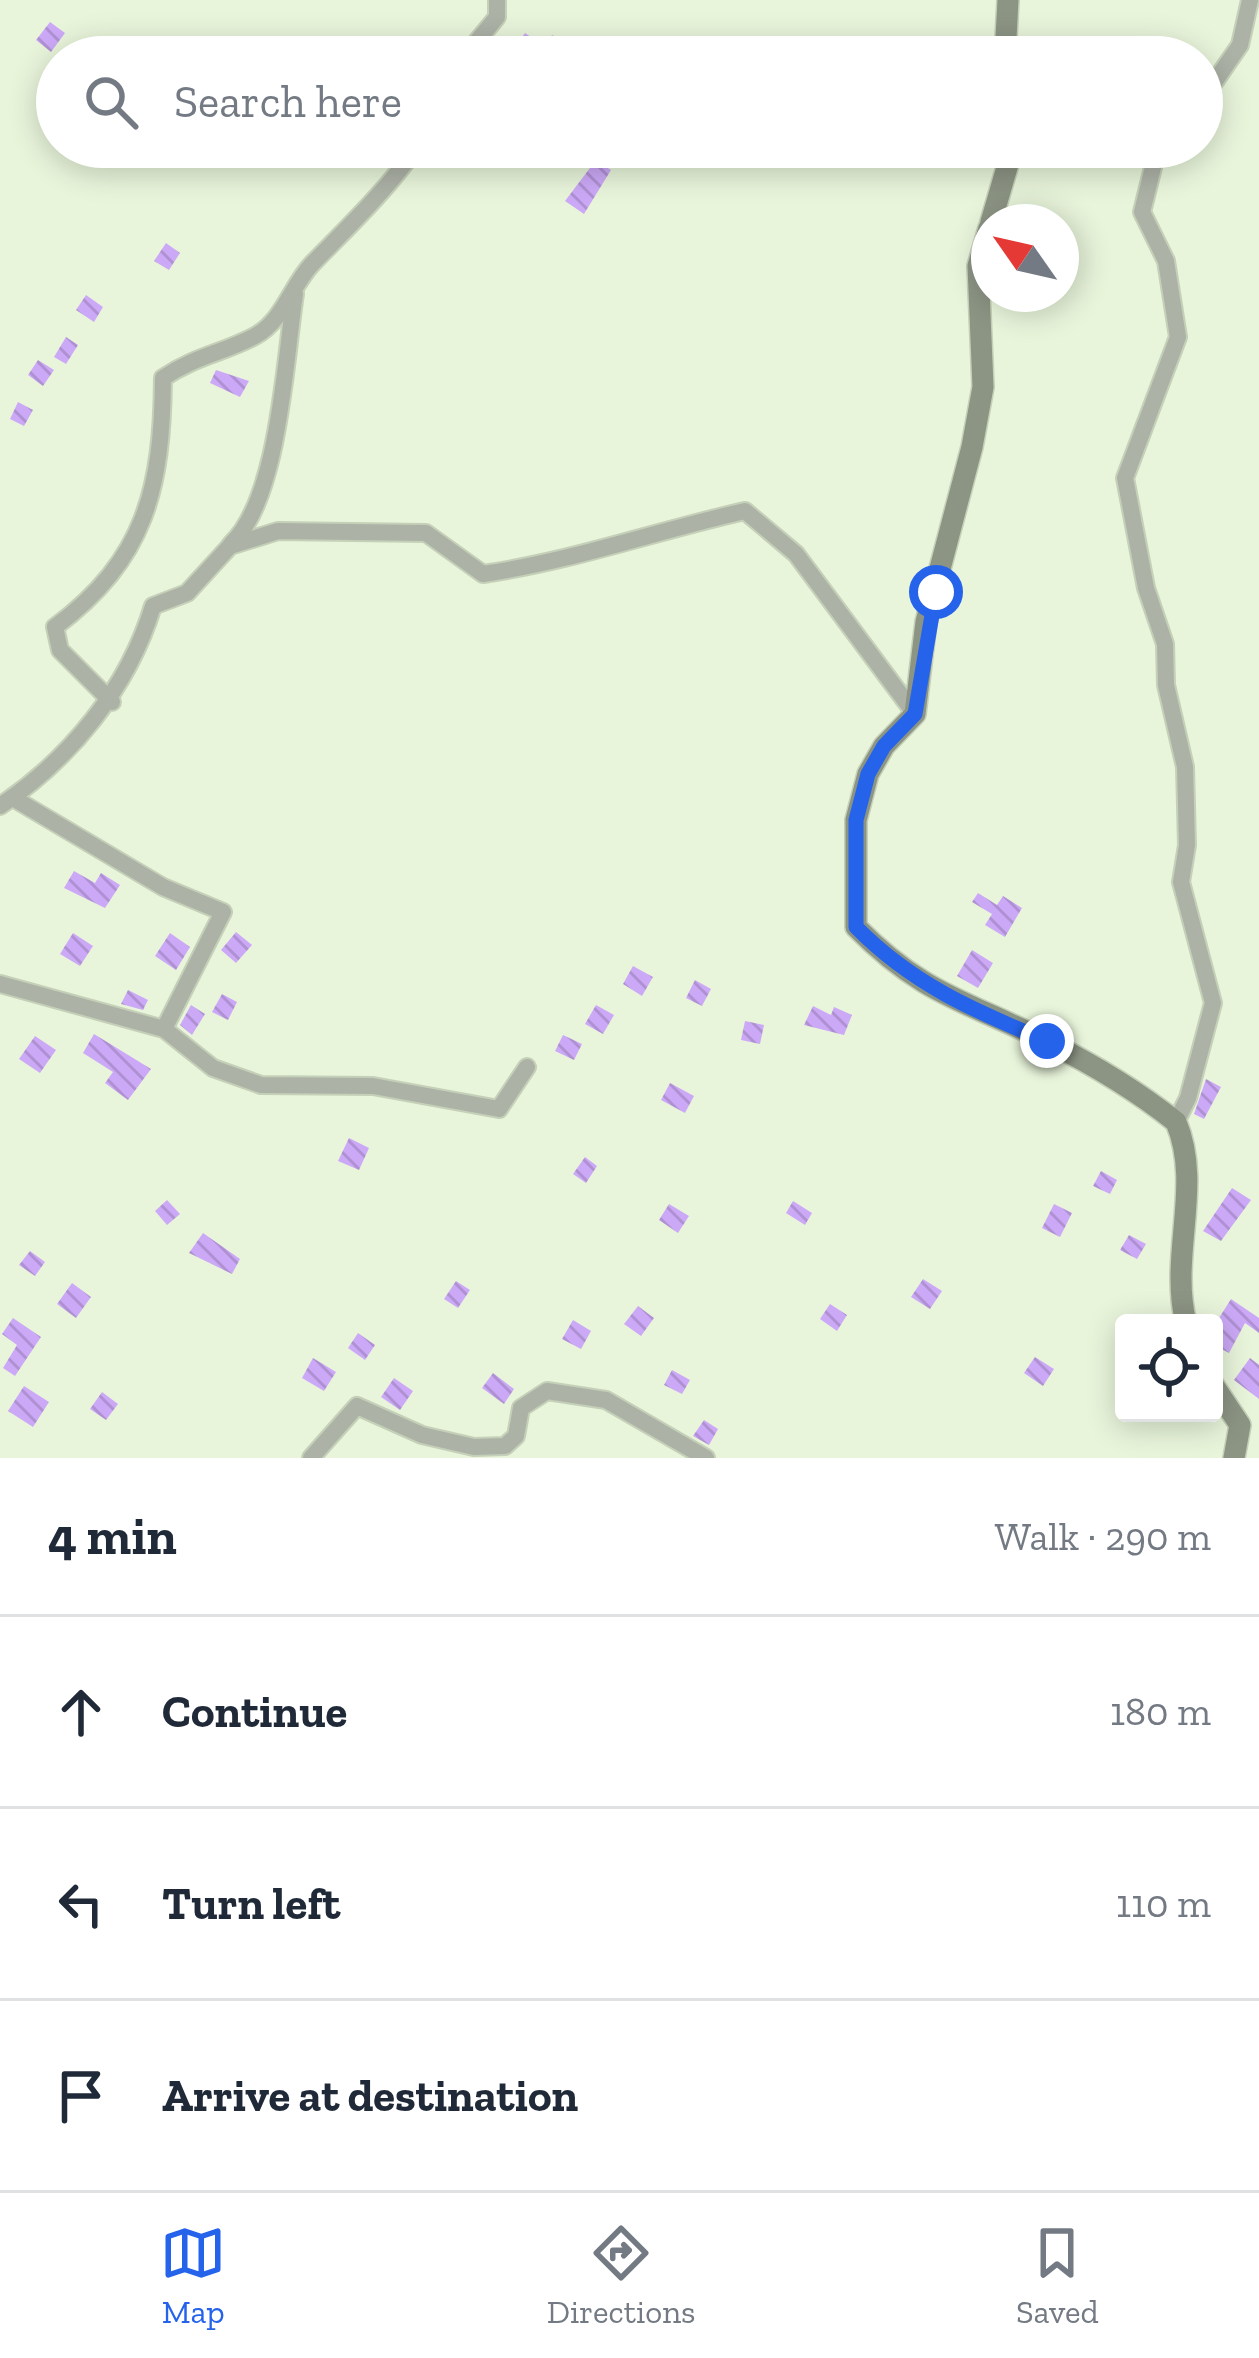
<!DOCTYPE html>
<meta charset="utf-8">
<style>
:root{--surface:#fff;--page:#f6f6f7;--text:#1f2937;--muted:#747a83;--line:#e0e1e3;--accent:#2563eb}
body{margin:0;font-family:"Zilla Slab",serif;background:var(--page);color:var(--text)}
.controls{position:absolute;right:36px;bottom:36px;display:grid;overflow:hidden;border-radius:12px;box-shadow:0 6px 30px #0003}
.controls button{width:108px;height:108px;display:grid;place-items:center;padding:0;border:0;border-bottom:3px solid var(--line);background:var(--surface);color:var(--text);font:60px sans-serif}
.compass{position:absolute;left:971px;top:204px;width:108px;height:108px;border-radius:50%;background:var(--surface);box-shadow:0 6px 30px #0003;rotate:304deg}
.stop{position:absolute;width:36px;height:36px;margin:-27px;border:9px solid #2563eb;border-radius:50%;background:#fff}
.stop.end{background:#2563eb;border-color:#fff;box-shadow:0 3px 12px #0008}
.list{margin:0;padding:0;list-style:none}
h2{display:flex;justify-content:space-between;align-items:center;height:156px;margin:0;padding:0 48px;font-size:51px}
h2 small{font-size:39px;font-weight:400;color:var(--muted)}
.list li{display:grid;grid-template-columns:78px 1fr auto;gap:36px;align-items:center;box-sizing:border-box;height:192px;padding:0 48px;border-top:3px solid var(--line)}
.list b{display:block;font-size:45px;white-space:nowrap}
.list em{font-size:39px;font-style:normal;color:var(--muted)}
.icon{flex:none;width:66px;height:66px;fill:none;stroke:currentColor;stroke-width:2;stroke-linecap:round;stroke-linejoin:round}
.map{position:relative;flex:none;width:1259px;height:1458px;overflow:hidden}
.search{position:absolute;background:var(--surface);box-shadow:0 6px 30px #0003;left:36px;right:36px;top:36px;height:132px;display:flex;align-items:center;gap:30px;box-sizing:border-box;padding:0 42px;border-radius:66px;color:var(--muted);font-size:45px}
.sheet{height:732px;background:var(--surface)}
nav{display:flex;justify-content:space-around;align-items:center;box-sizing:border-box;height:168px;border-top:3px solid var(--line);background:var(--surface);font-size:33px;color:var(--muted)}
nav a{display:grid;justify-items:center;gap:6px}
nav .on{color:var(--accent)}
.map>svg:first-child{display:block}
.building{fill:url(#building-back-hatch)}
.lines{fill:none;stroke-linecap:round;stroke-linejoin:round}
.street-casing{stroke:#c5d0b8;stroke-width:20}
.secondary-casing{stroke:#c5d0b8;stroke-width:24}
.street{stroke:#adb2a7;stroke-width:16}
.secondary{stroke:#8c9484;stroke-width:21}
.route{stroke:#2563eb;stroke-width:15}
</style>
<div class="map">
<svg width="1259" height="1458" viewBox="0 0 1259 1458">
<defs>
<pattern id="building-back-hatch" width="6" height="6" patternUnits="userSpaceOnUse" patternTransform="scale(3)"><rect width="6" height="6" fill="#cca9f7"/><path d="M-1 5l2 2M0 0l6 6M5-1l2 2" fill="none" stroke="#af91d3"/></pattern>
</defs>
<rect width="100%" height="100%" fill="#e9f5db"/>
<!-- building -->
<g class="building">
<polygon points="50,22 65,33 51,52 36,40"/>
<polygon points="525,33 541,44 533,56 517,45"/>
<polygon points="552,35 572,46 595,57 555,55 544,49"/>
<polygon points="596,160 611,170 584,214 565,201"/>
<polygon points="166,243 180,253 169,270 154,261"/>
<polygon points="86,295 103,307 94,322 76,310"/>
<polygon points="66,337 78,345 66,364 54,357"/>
<polygon points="38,360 54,370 43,386 28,375"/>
<polygon points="216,370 249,381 240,397 210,383"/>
<polygon points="18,402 33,410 24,426 10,419"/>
<polygon points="74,871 95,883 101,873 120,885 105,908 64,888"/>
<polygon points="978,893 997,905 1003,896 1022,908 1005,937 985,925 992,914 972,902"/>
<polygon points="236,932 252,945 236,963 221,950"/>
<polygon points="73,933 93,946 80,966 60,954"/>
<polygon points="170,933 190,947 176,970 155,956"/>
<polygon points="972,950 993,963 978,988 957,976"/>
<polygon points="633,966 653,977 642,996 623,984"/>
<polygon points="695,980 711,989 702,1006 686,998"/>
<polygon points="128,990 148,1000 143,1010 121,1004"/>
<polygon points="222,994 237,1002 228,1020 212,1012"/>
<polygon points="191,1005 205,1014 192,1035 180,1025"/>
<polygon points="596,1005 614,1015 603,1034 585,1024"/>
<polygon points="813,1006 831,1015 834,1007 852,1015 844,1035 804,1025"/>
<polygon points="745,1021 764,1025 760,1044 741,1040"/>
<polygon points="94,1034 151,1069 128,1100 105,1083 113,1072 83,1053"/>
<polygon points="563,1035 582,1044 574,1060 555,1051"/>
<polygon points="35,1036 56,1050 40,1073 19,1059"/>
<polygon points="1206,1079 1221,1087 1204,1119 1194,1114"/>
<polygon points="670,1083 694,1096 685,1113 661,1100"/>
<polygon points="349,1138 369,1148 359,1170 338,1161"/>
<polygon points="585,1157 597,1166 586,1183 573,1174"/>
<polygon points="1101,1171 1117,1180 1110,1194 1093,1186"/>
<polygon points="1232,1188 1251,1200 1221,1241 1203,1231"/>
<polygon points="167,1200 180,1214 167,1225 155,1211"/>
<polygon points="793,1201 812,1213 805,1225 786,1213"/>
<polygon points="669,1204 689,1216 678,1233 659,1220"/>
<polygon points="1054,1204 1072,1213 1060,1237 1042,1228"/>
<polygon points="203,1233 240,1259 232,1274 189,1253"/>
<polygon points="1129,1235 1146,1244 1137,1259 1120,1250"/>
<polygon points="30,1251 45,1262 35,1276 19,1265"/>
<polygon points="923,1279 942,1291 930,1309 911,1297"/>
<polygon points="456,1281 470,1290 458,1308 444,1299"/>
<polygon points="72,1283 91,1297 76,1318 57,1304"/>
<polygon points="1231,1299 1259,1318 1259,1333 1245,1323 1229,1353 1214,1345 1214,1326"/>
<polygon points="830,1304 847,1315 837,1331 820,1319"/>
<polygon points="638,1306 654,1318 641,1336 624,1324"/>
<polygon points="13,1318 41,1337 15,1376 3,1368 17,1345 2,1334"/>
<polygon points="573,1320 591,1331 581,1349 562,1339"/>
<polygon points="358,1333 375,1345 365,1360 348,1348"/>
<polygon points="1035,1357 1054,1369 1043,1386 1024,1373"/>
<polygon points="313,1358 336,1372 324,1391 302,1378"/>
<polygon points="1250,1358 1259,1365 1259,1399 1234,1380"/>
<polygon points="672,1370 690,1380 682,1394 664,1385"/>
<polygon points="493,1373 514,1389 504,1404 482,1388"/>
<polygon points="394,1378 413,1391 400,1410 381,1397"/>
<polygon points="24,1386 49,1402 33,1427 8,1411"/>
<polygon points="102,1392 118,1404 106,1420 90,1409"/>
<polygon points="704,1420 718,1429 709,1445 693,1436"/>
</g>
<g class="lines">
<!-- street casing -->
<g class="street-casing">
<g id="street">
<polyline points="464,57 497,17 497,0"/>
<polyline points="1202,100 1240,45 1250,0"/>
<polyline points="1085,147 1121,153 1137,147"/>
<polyline points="1158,147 1142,212 1166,261 1178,337 1125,478 1146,588 1165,644 1166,685 1185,767 1187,845 1181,882 1213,1003 1188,1098 1176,1122"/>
<path d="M231,544C279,499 285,359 295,294"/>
<path d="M112,702L60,650L55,627C146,559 162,488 163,378C195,356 223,353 255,336C283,321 292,285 312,264C349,226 386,191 417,147"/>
<polyline points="13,798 163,887 223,912 164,1029"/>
<path d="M0,806C71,758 128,688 153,606L187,593L230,546L278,531L426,533L483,574C573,561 656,531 745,511L796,554L915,714"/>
<polyline points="0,984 164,1029 213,1068 261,1085 373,1086 499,1109 527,1067"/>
<polyline points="311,1458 357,1406 422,1435 474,1447 505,1446 516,1436 521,1408 547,1391 606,1400 706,1458"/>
</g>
</g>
<!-- secondary casing -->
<g class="secondary-casing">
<g id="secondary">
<polyline points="1005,57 1008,0"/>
<polyline points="991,222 1013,147"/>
<path d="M989,228L978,266L983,387L972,447L926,622L915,714L884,746L868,774L856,820V927C924,996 968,1001 1048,1042C1092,1064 1137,1091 1176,1122C1203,1186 1169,1255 1186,1323"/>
<polyline points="1214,1386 1240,1425 1234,1458"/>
</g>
</g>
<!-- street -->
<use href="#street" class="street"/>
<!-- secondary -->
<use href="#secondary" class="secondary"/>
</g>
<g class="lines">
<!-- route -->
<path class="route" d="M936,592L915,714L884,746L868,774L856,820V927C912,984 974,1011 1047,1041"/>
</g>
</svg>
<div class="controls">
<button><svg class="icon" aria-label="locate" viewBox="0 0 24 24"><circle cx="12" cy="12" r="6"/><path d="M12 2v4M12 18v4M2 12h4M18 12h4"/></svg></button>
</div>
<svg class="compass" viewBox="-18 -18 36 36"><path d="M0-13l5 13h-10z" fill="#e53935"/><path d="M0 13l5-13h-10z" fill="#747a83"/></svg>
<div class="stop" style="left:936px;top:592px"></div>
<div class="stop end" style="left:1047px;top:1041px"></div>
<div class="search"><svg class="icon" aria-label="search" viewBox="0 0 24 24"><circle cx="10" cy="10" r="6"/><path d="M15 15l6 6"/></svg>Search here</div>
</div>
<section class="sheet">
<h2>4 min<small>Walk · 290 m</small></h2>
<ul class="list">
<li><svg class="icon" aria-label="ahead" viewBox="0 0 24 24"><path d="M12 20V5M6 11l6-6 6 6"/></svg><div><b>Continue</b></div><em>180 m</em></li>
<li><svg class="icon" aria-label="left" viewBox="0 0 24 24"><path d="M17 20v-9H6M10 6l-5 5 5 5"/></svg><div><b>Turn left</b></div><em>110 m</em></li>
<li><svg class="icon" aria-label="arrive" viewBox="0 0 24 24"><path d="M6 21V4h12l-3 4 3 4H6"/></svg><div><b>Arrive at destination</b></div></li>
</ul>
</section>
<nav>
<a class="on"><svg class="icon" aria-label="map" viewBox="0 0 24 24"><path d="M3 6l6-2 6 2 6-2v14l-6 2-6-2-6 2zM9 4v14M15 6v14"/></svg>Map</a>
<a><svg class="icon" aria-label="directions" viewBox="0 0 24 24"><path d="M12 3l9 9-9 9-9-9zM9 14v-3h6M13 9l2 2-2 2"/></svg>Directions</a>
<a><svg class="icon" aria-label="saved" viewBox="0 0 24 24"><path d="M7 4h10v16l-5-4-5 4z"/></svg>Saved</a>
</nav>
